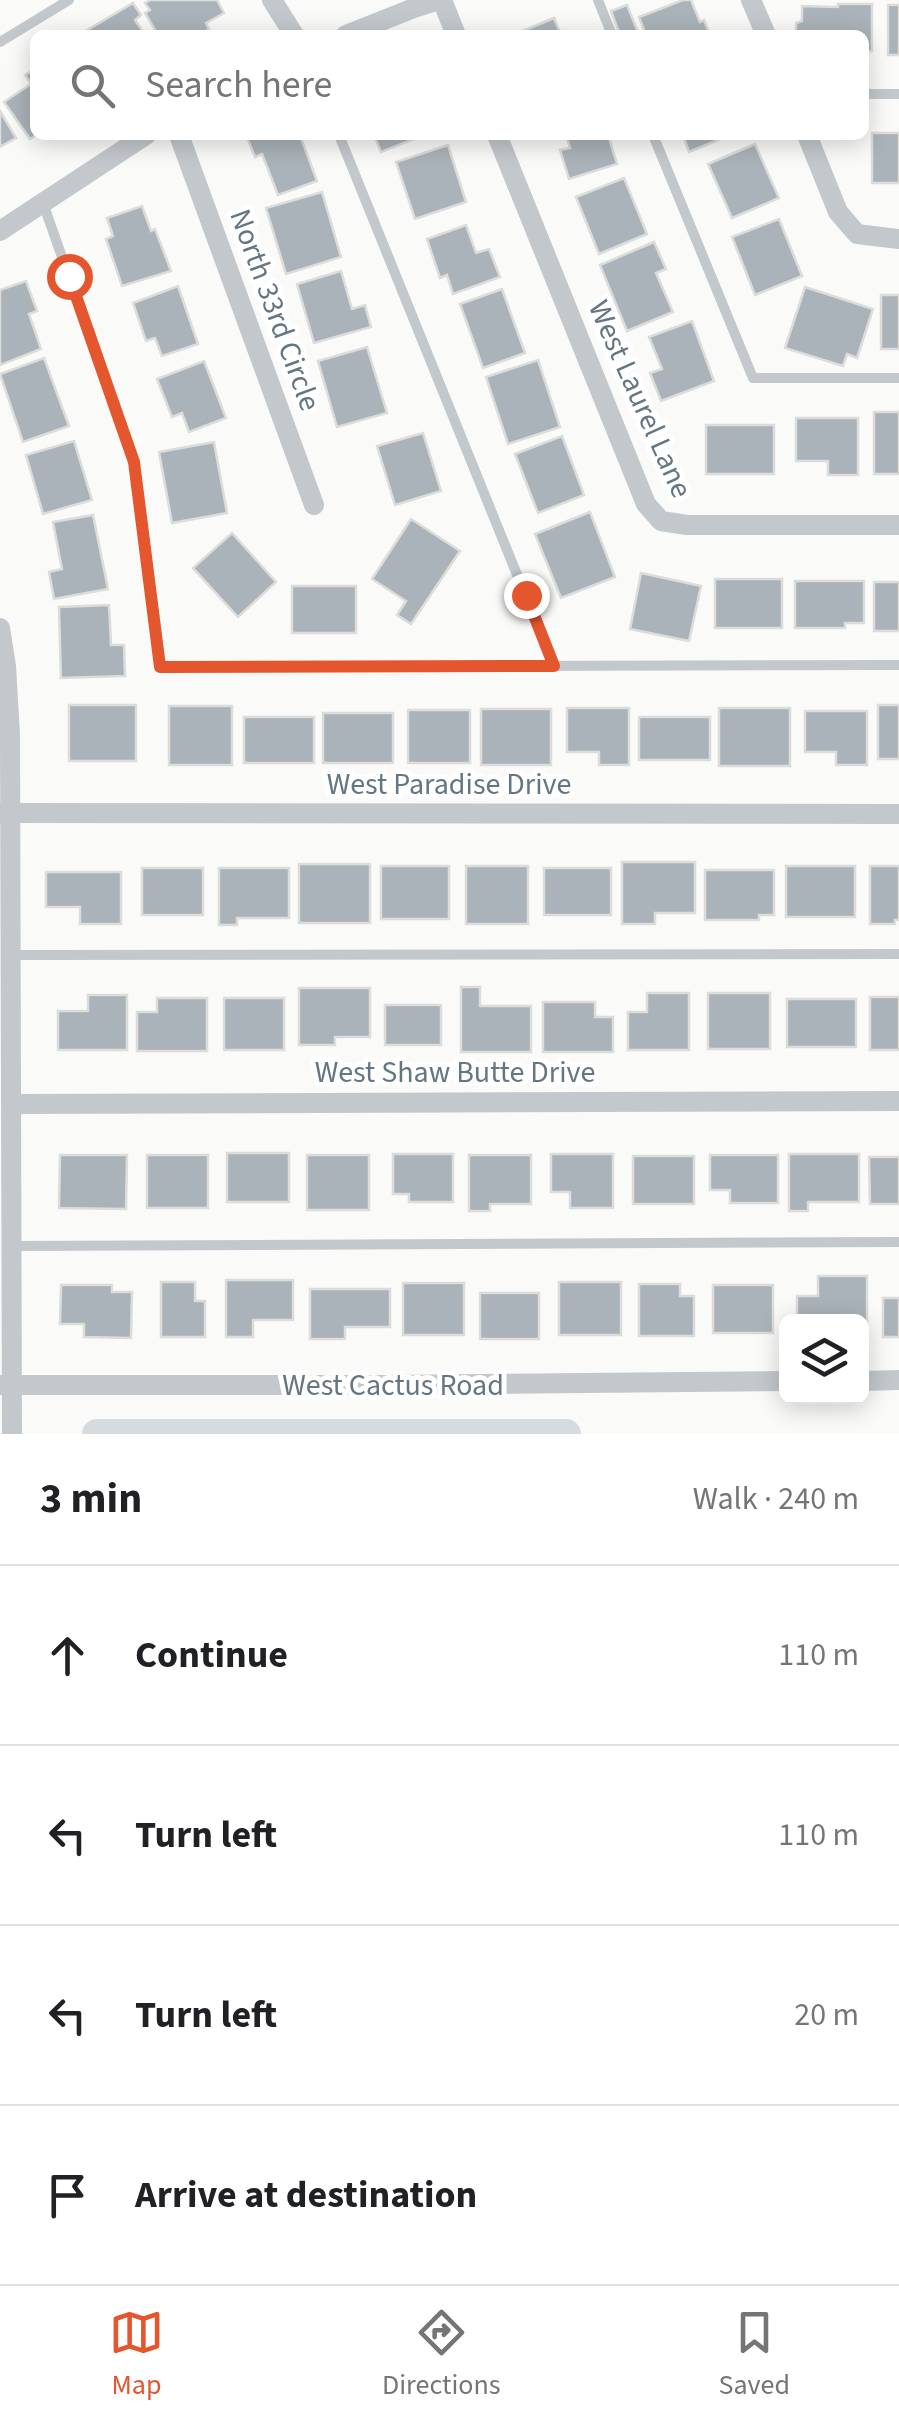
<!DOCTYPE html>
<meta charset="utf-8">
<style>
:root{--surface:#fff;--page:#f2f2f2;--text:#202124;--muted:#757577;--line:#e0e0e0;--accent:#e4572e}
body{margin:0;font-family:"Source Sans 3",sans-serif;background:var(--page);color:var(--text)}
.controls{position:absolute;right:30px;bottom:30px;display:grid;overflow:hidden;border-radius:15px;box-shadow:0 5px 25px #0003}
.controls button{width:90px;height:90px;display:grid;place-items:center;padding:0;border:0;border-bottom:2px solid var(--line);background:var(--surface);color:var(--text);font:50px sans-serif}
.stop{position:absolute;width:30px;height:30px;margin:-22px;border:8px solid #e4572e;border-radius:50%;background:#fff}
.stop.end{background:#e4572e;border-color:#fff;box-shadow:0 2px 10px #0008}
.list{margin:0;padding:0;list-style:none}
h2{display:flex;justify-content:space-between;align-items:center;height:130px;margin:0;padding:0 40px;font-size:42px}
h2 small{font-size:32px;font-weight:400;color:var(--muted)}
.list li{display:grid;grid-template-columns:65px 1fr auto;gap:30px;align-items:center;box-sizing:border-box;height:180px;padding:0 40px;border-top:2px solid var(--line)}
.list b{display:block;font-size:38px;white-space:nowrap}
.list em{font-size:32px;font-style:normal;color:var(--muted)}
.icon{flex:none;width:55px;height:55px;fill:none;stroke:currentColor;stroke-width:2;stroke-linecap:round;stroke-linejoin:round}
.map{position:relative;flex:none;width:899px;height:1434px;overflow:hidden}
.search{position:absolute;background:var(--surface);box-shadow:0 5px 25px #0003;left:30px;right:30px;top:30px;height:110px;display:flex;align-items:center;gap:25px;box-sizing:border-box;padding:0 35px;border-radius:15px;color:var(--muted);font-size:38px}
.sheet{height:850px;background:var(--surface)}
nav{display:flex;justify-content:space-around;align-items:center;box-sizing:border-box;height:140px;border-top:2px solid var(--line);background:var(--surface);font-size:28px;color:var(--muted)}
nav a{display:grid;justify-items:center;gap:5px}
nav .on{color:var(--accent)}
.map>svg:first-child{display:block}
.building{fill:#aab3b9;stroke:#dcdcda;stroke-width:2.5}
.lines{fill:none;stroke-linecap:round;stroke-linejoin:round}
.service{stroke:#c3c8cc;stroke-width:10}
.minor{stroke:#c3c8cc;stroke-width:20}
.secondary{stroke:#d6dbdf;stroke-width:30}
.route{stroke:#e4572e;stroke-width:12}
.labels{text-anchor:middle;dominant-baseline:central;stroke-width:10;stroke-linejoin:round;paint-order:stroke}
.street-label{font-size:30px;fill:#657683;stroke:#fff}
</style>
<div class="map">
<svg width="899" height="1434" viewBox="0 0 899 1434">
<rect width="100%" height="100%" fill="#fafaf8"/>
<!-- building -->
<g class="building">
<polygon points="151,0 217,0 224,13 206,23 209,29 199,35 158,35 145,13 150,10 145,3"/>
<polygon points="683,0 691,0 700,22 704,20 710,35 656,35 655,32 646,35 639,17"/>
<polygon points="133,3 141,15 135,20 145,35 86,35 84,32"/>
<polygon points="838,4 872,4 872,51 864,51 864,35 796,35 796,23 802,21 802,6 838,7"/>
<polygon points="627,5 639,35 620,35 611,11"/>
<rect x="888" y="5" width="11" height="50"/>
<polygon points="554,18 561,35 513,35"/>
<polygon points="35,69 36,135 30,139 4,102 31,84 25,75"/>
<polygon points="0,111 16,138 0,147"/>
<rect x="872" y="133" width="27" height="50"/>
<polygon points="246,135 300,135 317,181 278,195 262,154 255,157"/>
<polygon points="374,135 424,135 381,152"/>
<polygon points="566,135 608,135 617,164 569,179 560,150 570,148"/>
<polygon points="683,135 730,135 689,152"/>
<polygon points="755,144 779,198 732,218 708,164"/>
<polygon points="448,145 466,202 415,219 396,162"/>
<polygon points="624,178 647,234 599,254 576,197"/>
<polygon points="322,192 341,257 286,274 266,208"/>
<polygon points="142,206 151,231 155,229 171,271 122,286 106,239 113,236 107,218"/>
<polygon points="779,219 802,276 755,295 732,237"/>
<polygon points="466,225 476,253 489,249 500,277 453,294 447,275 440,278 427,239"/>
<polygon points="654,242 666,269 656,273 673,312 627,331 600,265"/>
<polygon points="341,271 352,309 365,305 371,327 314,343 297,284"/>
<polygon points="26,281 37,311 29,314 41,349 0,365 0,290"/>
<polygon points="178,286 198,344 162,356 155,338 146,341 133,303"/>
<polygon points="805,287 873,309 857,358 847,354 843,366 785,348"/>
<polygon points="502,289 525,353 483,368 460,304"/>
<rect x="881" y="295" width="18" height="54"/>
<polygon points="692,321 714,381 661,401 650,373 662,369 649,337"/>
<polygon points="367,347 387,413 337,427 318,361"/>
<polygon points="44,358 69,426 23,442 0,374"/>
<polygon points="538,360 560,427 508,444 486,377"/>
<polygon points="204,361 226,418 189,432 182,413 172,417 157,379"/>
<rect x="874" y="412" width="25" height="62"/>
<polygon points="796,418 858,418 858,475 828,475 828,461 796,461"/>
<rect x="706" y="425" width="68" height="49"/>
<polygon points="423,433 441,491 395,505 377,446"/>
<polygon points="562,436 584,495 538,513 515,454"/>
<polygon points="74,441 92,500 43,514 26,455"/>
<polygon points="214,442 227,513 172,523 159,452"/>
<polygon points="590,512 615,577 561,598 535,534"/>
<polygon points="93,515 108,589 54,599 49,572 62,569 53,522"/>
<polygon points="411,519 460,551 411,624 397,615 406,601 372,579"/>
<polygon points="232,533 276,582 238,617 193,568"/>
<polygon points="641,573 701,586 689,641 630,629"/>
<rect x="715" y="579" width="67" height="49"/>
<polygon points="795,581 864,581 864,623 845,623 845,628 795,628"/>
<rect x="874" y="582" width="25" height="49"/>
<rect x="292" y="586" width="64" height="47"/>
<polygon points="109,605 111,645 124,645 125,676 61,678 59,607"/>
<rect x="69" y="705" width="67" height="56"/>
<rect x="878" y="705" width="21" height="54"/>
<rect x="169" y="706" width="63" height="59"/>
<polygon points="567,708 629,708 629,765 599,765 599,752 567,752"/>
<rect x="719" y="708" width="71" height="58"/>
<rect x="481" y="709" width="70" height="56"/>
<rect x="408" y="710" width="62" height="53"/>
<polygon points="805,711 867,711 867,765 836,765 836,752 805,752"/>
<rect x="323" y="713" width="70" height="50"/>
<rect x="244" y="717" width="70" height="46"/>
<rect x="639" y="717" width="71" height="43"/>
<polygon points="622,862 695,862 695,913 655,913 655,924 622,924"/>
<rect x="299" y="864" width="71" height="59"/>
<rect x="381" y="866" width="68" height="53"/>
<rect x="466" y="866" width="62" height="58"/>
<rect x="786" y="866" width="69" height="51"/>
<polygon points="870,866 899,866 899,920 895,920 895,924 870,924"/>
<rect x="142" y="868" width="61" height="47"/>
<polygon points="219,868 289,868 289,918 237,918 237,925 219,925"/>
<rect x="544" y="868" width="67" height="47"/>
<polygon points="705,870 774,870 774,915 759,915 759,920 705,920"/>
<polygon points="46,872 121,872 121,924 80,924 80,907 46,907"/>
<polygon points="461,987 480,987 480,1006 531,1006 531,1052 461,1052"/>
<polygon points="299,988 370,988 370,1037 335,1037 335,1045 299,1045"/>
<polygon points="647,993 689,993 689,1050 628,1050 628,1012 647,1012"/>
<rect x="708" y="993" width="62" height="56"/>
<polygon points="88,995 127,995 127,1050 58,1050 58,1011 88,1011"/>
<rect x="870" y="997" width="29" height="53"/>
<polygon points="157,998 207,998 207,1051 137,1051 137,1012 157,1012"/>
<rect x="224" y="998" width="60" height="52"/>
<rect x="787" y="999" width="69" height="48"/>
<polygon points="543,1002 595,1002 595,1017 613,1017 613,1052 543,1052"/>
<rect x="385" y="1005" width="56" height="40"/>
<rect x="227" y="1153" width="62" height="49"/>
<polygon points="393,1154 453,1154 453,1202 409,1202 409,1194 393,1194"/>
<polygon points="551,1154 613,1154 613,1208 570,1208 570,1192 551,1192"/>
<polygon points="789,1154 859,1154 859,1202 808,1202 808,1211 789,1211"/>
<polygon points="60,1155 127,1155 126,1209 59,1208"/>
<rect x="147" y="1155" width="61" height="53"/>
<rect x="307" y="1155" width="62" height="55"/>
<polygon points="469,1155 531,1155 531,1204 490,1204 490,1211 469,1211"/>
<polygon points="710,1155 778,1155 778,1203 730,1203 730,1190 710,1190"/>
<rect x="633" y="1156" width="61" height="48"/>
<polygon points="869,1157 899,1157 899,1204 870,1204"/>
<polygon points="818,1276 867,1276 867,1336 862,1336 862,1322 797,1322 797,1296 818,1296"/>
<polygon points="226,1280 293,1280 293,1320 253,1320 253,1337 226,1337"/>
<polygon points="161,1282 195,1282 195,1301 205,1301 205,1337 161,1337"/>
<rect x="559" y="1282" width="62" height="53"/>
<rect x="403" y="1283" width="61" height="52"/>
<polygon points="639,1284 680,1284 680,1296 694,1296 694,1336 639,1336"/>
<polygon points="61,1285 112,1285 112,1292 132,1292 131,1338 84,1337 84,1324 60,1324"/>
<rect x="713" y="1285" width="60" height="48"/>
<polygon points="310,1289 390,1289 390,1327 345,1327 345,1339 310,1339"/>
<rect x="480" y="1293" width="59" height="46"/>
<rect x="883" y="1298" width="16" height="39"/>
</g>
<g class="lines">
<!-- service -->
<g class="service">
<polyline points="598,0 612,35"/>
<polyline points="0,42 69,0"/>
<polyline points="864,94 899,94"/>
<polyline points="339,135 554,666"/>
<polyline points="653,135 753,378 899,378"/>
<polyline points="43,203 134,462 161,667 899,665"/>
<polyline points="11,955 899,954"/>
<polyline points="12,1246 899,1242"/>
</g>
<!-- minor -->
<g class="minor">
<polyline points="272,0 294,35"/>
<polyline points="442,0 456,35"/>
<polyline points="751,0 766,35"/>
<polyline points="346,35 414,8 439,0"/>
<polyline points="179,135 314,505"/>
<polyline points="497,135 646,504 661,521 687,525 899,525"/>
<polyline points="807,135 838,212 857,234 899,239"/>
<polyline points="0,231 146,135"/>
<polyline points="0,628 6,666 10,735 12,1434"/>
<polyline points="0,813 899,814"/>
<polyline points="12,1104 899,1101"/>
<polyline points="862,1381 899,1380"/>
<polyline points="2,1385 387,1385 786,1381"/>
</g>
<!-- secondary -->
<polyline class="secondary" points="97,1434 566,1434"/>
</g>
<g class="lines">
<!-- route -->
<polyline class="route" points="69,276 134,462 160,667 554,666 526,595"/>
</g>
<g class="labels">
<!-- street labels -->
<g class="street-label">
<text transform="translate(275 310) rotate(70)">North 33rd Circle</text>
<text transform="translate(640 399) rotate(66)">West Laurel Lane</text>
<text x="449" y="784">West Paradise Drive</text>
<text x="455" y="1072">West Shaw Butte Drive</text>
<text x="393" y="1385">West Cactus Road</text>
</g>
</g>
</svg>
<div class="controls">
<button><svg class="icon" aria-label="layers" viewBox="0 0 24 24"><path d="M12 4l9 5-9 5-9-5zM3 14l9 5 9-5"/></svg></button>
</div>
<div class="stop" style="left:69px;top:276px"></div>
<div class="stop end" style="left:526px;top:595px"></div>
<div class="search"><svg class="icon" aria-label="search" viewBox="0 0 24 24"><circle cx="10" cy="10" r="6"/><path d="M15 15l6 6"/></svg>Search here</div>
</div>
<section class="sheet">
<h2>3 min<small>Walk · 240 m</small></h2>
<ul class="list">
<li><svg class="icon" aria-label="ahead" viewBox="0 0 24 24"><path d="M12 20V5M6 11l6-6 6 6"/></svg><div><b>Continue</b></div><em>110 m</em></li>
<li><svg class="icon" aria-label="left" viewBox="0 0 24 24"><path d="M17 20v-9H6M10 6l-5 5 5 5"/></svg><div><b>Turn left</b></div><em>110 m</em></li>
<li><svg class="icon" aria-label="left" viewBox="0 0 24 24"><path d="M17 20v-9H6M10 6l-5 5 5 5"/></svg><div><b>Turn left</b></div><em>20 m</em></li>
<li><svg class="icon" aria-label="arrive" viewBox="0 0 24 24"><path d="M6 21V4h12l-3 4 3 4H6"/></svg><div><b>Arrive at destination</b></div></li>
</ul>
</section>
<nav>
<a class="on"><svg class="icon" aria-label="map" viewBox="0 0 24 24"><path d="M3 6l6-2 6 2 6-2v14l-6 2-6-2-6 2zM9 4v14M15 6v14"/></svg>Map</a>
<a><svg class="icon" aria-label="directions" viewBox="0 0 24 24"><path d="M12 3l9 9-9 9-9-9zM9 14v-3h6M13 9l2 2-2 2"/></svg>Directions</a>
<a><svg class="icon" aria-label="saved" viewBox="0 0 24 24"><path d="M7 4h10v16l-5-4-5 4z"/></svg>Saved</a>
</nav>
